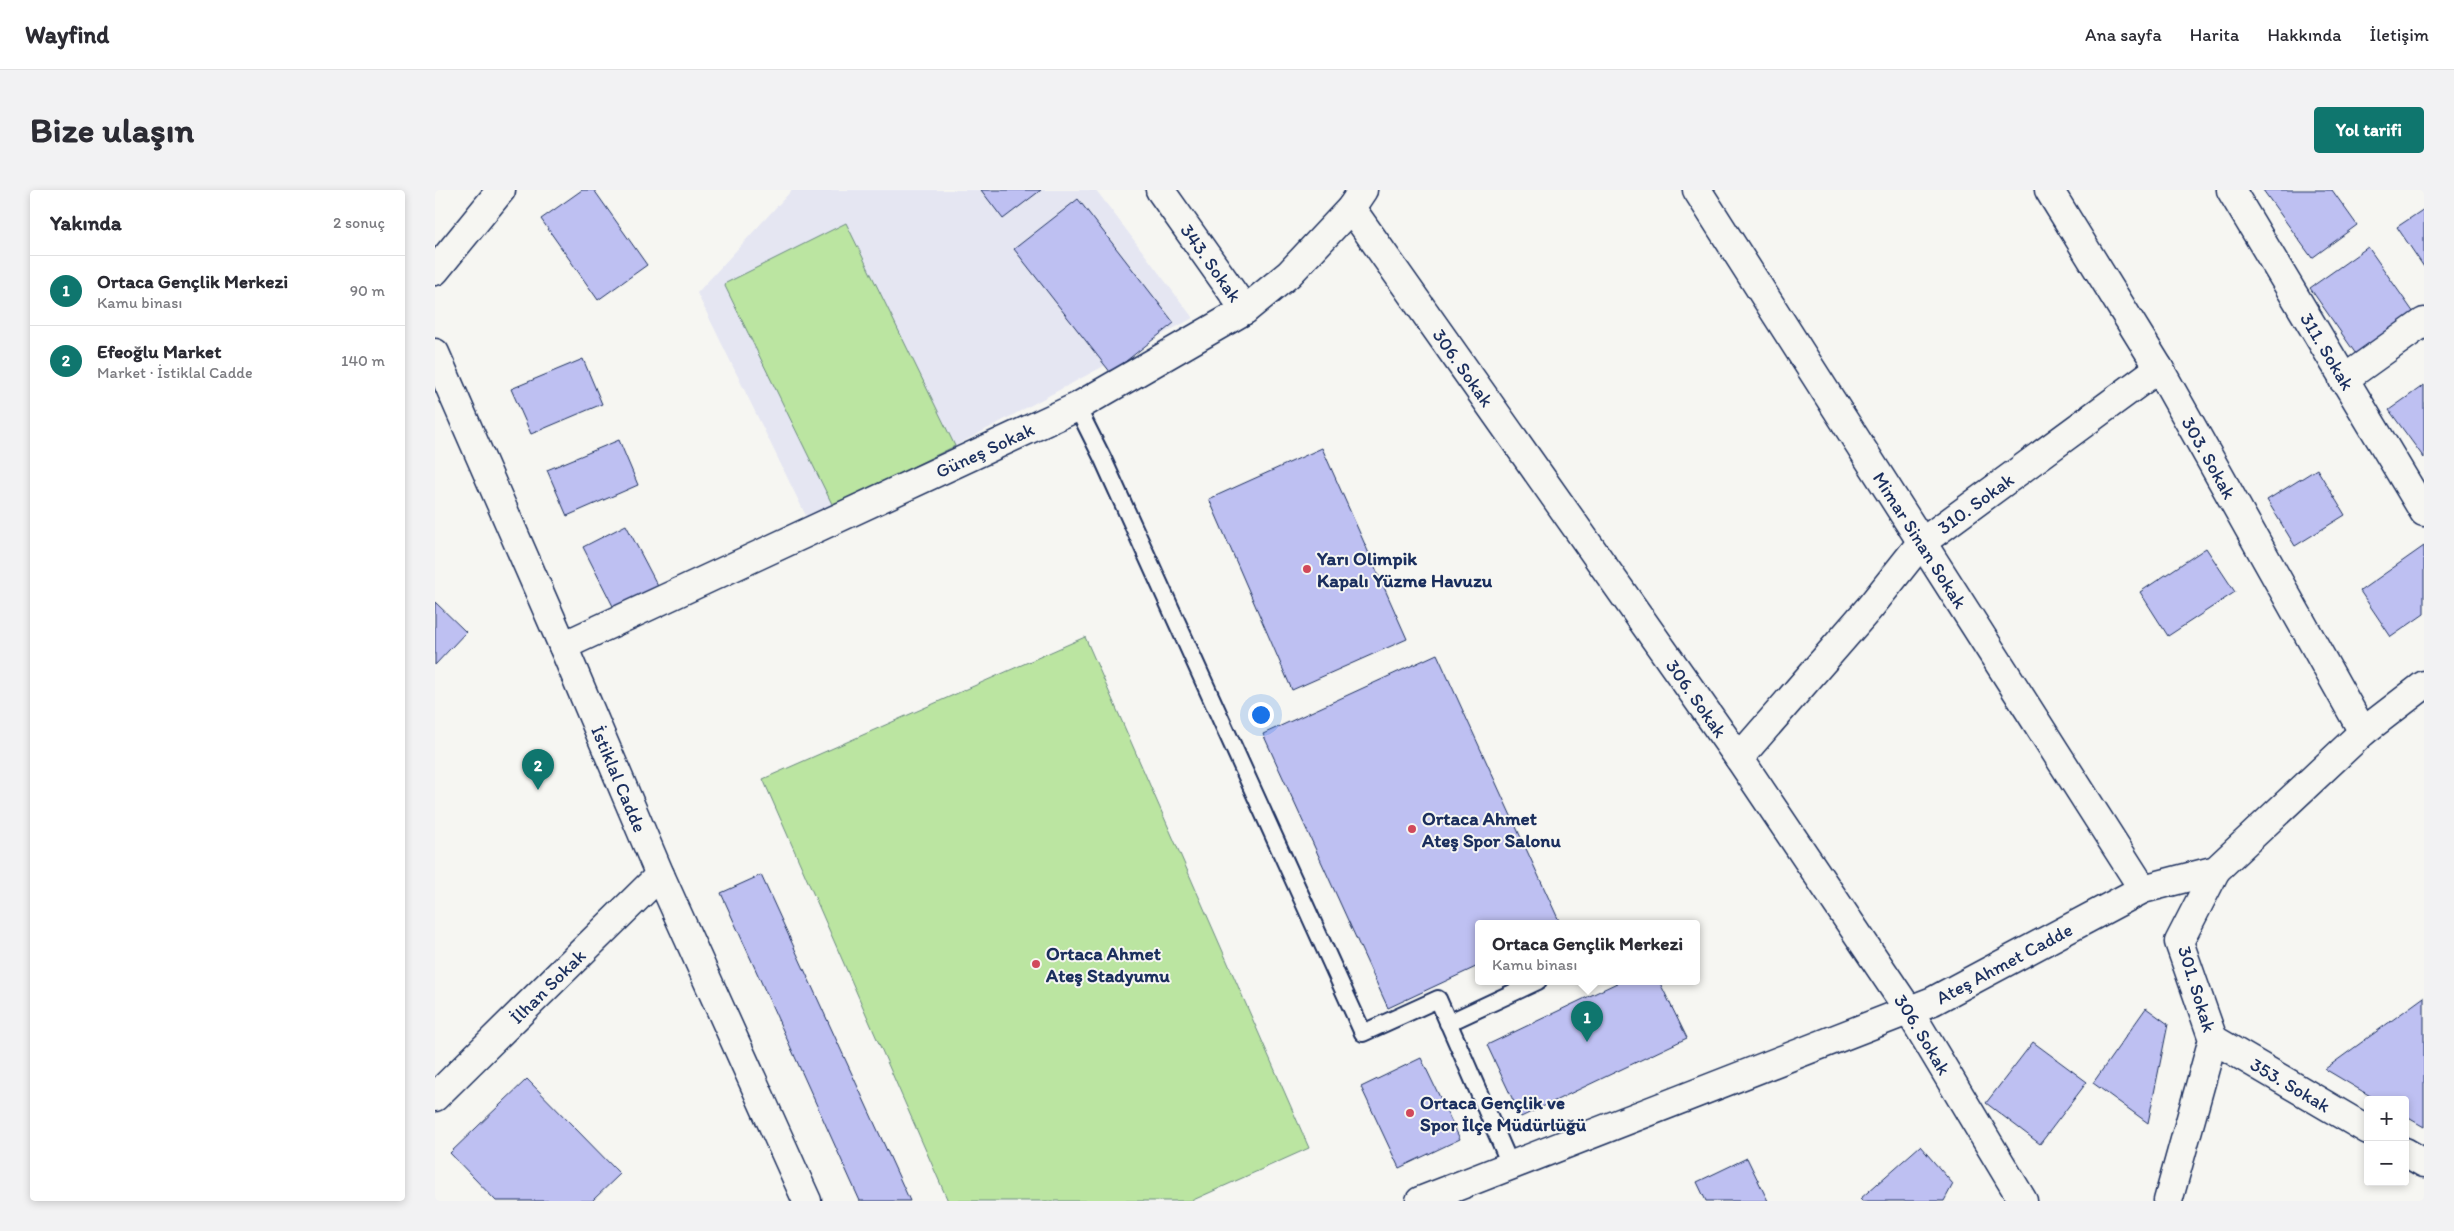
<!DOCTYPE html>
<html lang="tr">
<meta charset="utf-8">
<style>
:root{--surface:#fff;--page:#f2f2f3;--text:#2b2b33;--muted:#7c7c81;--line:#e1e1e2;--accent:#0f766e}
body{margin:0;font-family:Itim,sans-serif;background:var(--page);color:var(--text)}
.controls{position:absolute;right:15px;bottom:15px;display:grid;overflow:hidden;border-radius:5px;box-shadow:0 2px 8px #0003}
.controls button{width:45px;height:45px;display:grid;place-items:center;padding:0;border:0;border-bottom:1px solid var(--line);background:var(--surface);color:var(--text);font:25px sans-serif}
.you{position:absolute;left:825px;top:524px;width:18px;height:18px;margin:-12px;border:4px solid #fff;border-radius:50%;background:#1a73e8;box-shadow:0 0 0 8px #1a73e833}
.badge{display:grid;place-items:center;width:32px;height:32px;border-radius:50%;background:var(--accent);color:#fff;font-size:16px;font-weight:700}
.pin{position:absolute;translate:-50% -41px;filter:drop-shadow(0 1px 2px #0008)}
.pin::after{content:'';position:absolute;top:26px;width:18px;height:15px;background:inherit;clip-path:polygon(0 0,100% 0,50% 100%)}
.popup{position:absolute;left:1040px;top:730px;width:225px;height:65px;box-sizing:border-box;display:grid;place-content:center;border-radius:5px;background:var(--surface);filter:drop-shadow(0 1px 4px #0005);font-size:16px;white-space:nowrap;color:var(--muted)}
.popup b{font-size:19px;color:var(--text)}
.popup::after{content:'';position:absolute;left:50%;top:100%;margin-left:-10px;border:10px solid transparent;border-top-color:var(--surface)}
.list{margin:0;padding:0;list-style:none}
h2{display:flex;justify-content:space-between;align-items:center;height:65px;margin:0;padding:0 20px;font-size:21px}
h2 small{font-size:16px;font-weight:400;color:var(--muted)}
.list li{display:grid;grid-template-columns:32px 1fr auto;gap:15px;align-items:center;box-sizing:border-box;height:70px;padding:0 20px;border-top:1px solid var(--line)}
.list b{display:block;font-size:19px;white-space:nowrap}
.list p{margin:0;font-size:16px;white-space:nowrap;color:var(--muted)}
.list em{font-size:16px;font-style:normal;color:var(--muted)}
.map{position:relative;flex:none;width:1989px;height:1011px;overflow:hidden;border-radius:5px}
header{display:flex;align-items:center;gap:30px;box-sizing:border-box;height:70px;padding:0 25px;background:var(--surface);border-bottom:1px solid var(--line)}
header strong{font-size:24px}
nav{display:flex;gap:28px;margin-inline-start:auto;font-size:18px}
.intro{display:flex;align-items:center;justify-content:space-between;box-sizing:border-box;height:120px;padding:0 30px}
h1{margin:0;font-size:35px}
.button{padding:12px 22px;border-radius:5px;background:var(--accent);color:#fff;font-size:18px;font-weight:700}
main{display:flex;gap:30px;padding:0 30px}
aside{flex:1;background:var(--surface);border-radius:5px;box-shadow:0 2px 8px #0003}
.map>svg:first-child{display:block}
.built{fill:#e5e6f2}
.green{fill:#bbe5a1;stroke:#6b8a80}
.building{fill:#bec0f2;stroke:#1b2f5e}
.lines{fill:none;stroke-linecap:round;stroke-linejoin:round}
.lane-casing{stroke:#1b2f5e;stroke-width:20}
.street-casing{stroke:#1b2f5e;stroke-width:31}
.secondary-casing{stroke:#1b2f5e;stroke-width:31}
.lane{stroke:#f6f6f2;stroke-width:16}
.street{stroke:#f6f6f2;stroke-width:28}
.secondary{stroke:#f6f6f2;stroke-width:28}
.poi-dot{fill:#d1495b;stroke:#f6f6f2;stroke-width:2}
.labels{text-anchor:middle;dominant-baseline:central;stroke-width:4;stroke-linejoin:round;paint-order:stroke}
.street-label{font-size:19px;fill:#1b2f5e;stroke:#f6f6f2}
.poi-label{font-size:19px;font-weight:bold;fill:#1b2f5e;stroke:#f6f6f2;text-anchor:start}
</style>
<header>
<strong>Wayfind</strong>
<nav><a>Ana sayfa</a><a>Harita</a><a>Hakkında</a><a>İletişim</a></nav>
</header>
<div class="intro"><h1>Bize ulaşın</h1><a class="button">Yol tarifi</a></div>
<main>
<aside>
<h2>Yakında<small>2 sonuç</small></h2>
<ul class="list">
<li><span class="badge">1</span><div><b>Ortaca Gençlik Merkezi</b><p>Kamu binası</p></div><em>90 m</em></li>
<li><span class="badge">2</span><div><b>Efeoğlu Market</b><p>Market · İstiklal Cadde</p></div><em>140 m</em></li>
</ul>
</aside>
<div class="map">
<svg width="1989" height="1011" viewBox="0 0 1989 1011">
<rect width="100%" height="100%" fill="#f6f6f2"/>
<filter id="ink" filterUnits="userSpaceOnUse"><feTurbulence type="fractalNoise" baseFrequency=".02" numOctaves="2"/><feDisplacementMap in="SourceGraphic" scale="10" xChannelSelector="R" yChannelSelector="G"/><feConvolveMatrix kernelMatrix="1 2 1 2 8 2 1 2 1" color-interpolation-filters="sRGB"/></filter>
<g filter="url(#ink)">
<!-- built -->
<polygon class="built" points="357,0 661,0 758,128 375,334 262,103"/>
<!-- green -->
<g class="green">
<polygon points="411,33 520,256 398,316 289,94"/>
<polygon points="650,447 874,958 756,1011 513,1011 328,589"/>
</g>
<!-- building -->
<g class="building">
<polygon points="147,0 159,0 212,75 163,110 106,29"/>
<polygon points="546,0 606,0 568,29"/>
<polygon points="1828,0 1897,0 1922,35 1877,68"/>
<polygon points="643,9 739,133 676,183 579,59"/>
<polygon points="1989,19 1989,77 1962,37"/>
<polygon points="1933,57 1981,126 1923,167 1875,98"/>
<polygon points="148,169 167,214 96,244 76,199"/>
<polygon points="1989,195 1989,268 1954,220"/>
<polygon points="184,250 203,295 132,326 112,280"/>
<polygon points="887,258 972,449 857,500 774,309"/>
<polygon points="1882,279 1910,325 1860,356 1832,310"/>
<polygon points="191,335 227,404 183,426 148,357"/>
<polygon points="1989,356 1989,424 1956,447 1925,401"/>
<polygon points="1771,358 1800,402 1733,446 1705,402"/>
<polygon points="0,412 31,442 0,475"/>
<polygon points="1002,464 1125,733 1043,733 1043,776 953,818 828,544"/>
<polygon points="326,685 475,1011 425,1011 286,703"/>
<polygon points="1186,791 1224,791 1252,848 1086,927 1052,855"/>
<polygon points="1989,807 1989,937 1970,926 1970,910 1942,910 1890,879"/>
<polygon points="1711,818 1733,834 1713,933 1658,893"/>
<polygon points="1598,852 1652,892 1605,954 1551,913"/>
<polygon points="986,868 1025,949 964,978 926,897"/>
<polygon points="92,889 185,984 157,1011 61,1011 15,963"/>
<polygon points="1485,956 1518,994 1509,1011 1427,1011 1425,1009"/>
<polygon points="1312,968 1333,1011 1271,1011 1262,992"/>
</g>
<g class="lines">
<!-- lane casing -->
<g class="lane-casing">
<g id="lane">
<polyline points="642,217 667,267 928,843 1003,809 1075,974"/>
<polyline points="1013,833 1103,791"/>
</g>
</g>
<!-- street casing -->
<g class="street-casing">
<g id="street">
<path id="s1" d="M725,0L810,120"/>
<path id="s2" d="M1262,0L1708,699"/>
<path id="s3" d="M1614,0L1724,178L1928,542"/>
<path id="s4" d="M1796,0L1989,322"/>
<path id="s5" d="M916,18L1304,568L1473,819L1588,1011"/>
<polyline points="0,81 66,0"/>
<polyline points="1908,190 1989,132"/>
<path id="s6" d="M128,456L642,217L810,120L854,84L916,18L928,0"/>
<path id="s7" d="M1304,568L1436,416L1486,353L1724,178"/>
<path id="s8" d="M1778,849L1933,940"/>
<path id="s9" d="M0,907L225,685"/>
<polyline points="1970,962 1989,973"/>
<path id="s10" d="M985,1011L1498,811L1708,699L1781,680L1928,542L1989,495"/>
<polyline points="1733,1011 1778,849 1744,752 1781,680"/>
</g>
</g>
<!-- secondary casing -->
<g class="secondary-casing">
<g id="secondary">
<path id="s11" d="M0,163L128,456L225,685L372,1011"/>
</g>
</g>
<!-- lane -->
<use href="#lane" class="lane"/>
<!-- street -->
<use href="#street" class="street"/>
<!-- secondary -->
<use href="#secondary" class="secondary"/>
</g>
</g>
<!-- markers -->
<g class="poi-dot">
<circle cx="872" cy="379" r="5"/>
<circle cx="977" cy="639" r="5"/>
<circle cx="601" cy="774" r="5"/>
<circle cx="975" cy="923" r="5"/>
</g>
<g class="labels">
<!-- street labels -->
<g class="street-label">
<text stroke="none"><textPath href="#s1" startOffset="89">343. Sokak</textPath></text>
<text stroke="none"><textPath href="#s4" startOffset="188">311. Sokak</textPath></text>
<text stroke="none"><textPath href="#s5" startOffset="195">306. Sokak</textPath></text>
<text stroke="none"><textPath href="#s6" startOffset="465">Güneş Sokak</textPath></text>
<text stroke="none"><textPath href="#s3" startOffset="312">303. Sokak</textPath></text>
<text stroke="none"><textPath href="#s7" startOffset="349">310. Sokak</textPath></text>
<text stroke="none"><textPath href="#s2" startOffset="415">Mimar Sinan Sokak</textPath></text>
<text stroke="none"><textPath href="#s5" startOffset="600">306. Sokak</textPath></text>
<text stroke="none"><textPath href="#s11" startOffset="464">İstiklal Cadde</textPath></text>
<text stroke="none"><textPath href="#s10" startOffset="631">Ateş Ahmet Cadde</textPath></text>
<text stroke="none"><textPath href="#s9" startOffset="158">İlhan Sokak</textPath></text>
<text transform="translate(1762 799) rotate(73)">301. Sokak</text>
<text stroke="none"><textPath href="#s5" startOffset="1005">306. Sokak</textPath></text>
<text stroke="none"><textPath href="#s8" startOffset="90">353. Sokak</textPath></text>
</g>
<!-- poi labels -->
<g class="poi-label">
<text x="882" y="368">Yarı Olimpik<tspan x="882" dy="22">Kapalı Yüzme Havuzu</tspan></text>
<text x="987" y="628">Ortaca Ahmet<tspan x="987" dy="22">Ateş Spor Salonu</tspan></text>
<text x="611" y="763">Ortaca Ahmet<tspan x="611" dy="22">Ateş Stadyumu</tspan></text>
<text x="985" y="912">Ortaca Gençlik ve<tspan x="985" dy="22">Spor İlçe Müdürlüğü</tspan></text>
</g>
</g>
</svg>
<div class="controls">
<button>+</button>
<button>−</button>
</div>
<div class="you"></div>
<div class="pin badge" style="left:1152px;top:852px">1</div>
<div class="popup"><b>Ortaca Gençlik Merkezi</b>Kamu binası</div>
<div class="pin badge" style="left:103px;top:600px">2</div>
</div>
</main>
